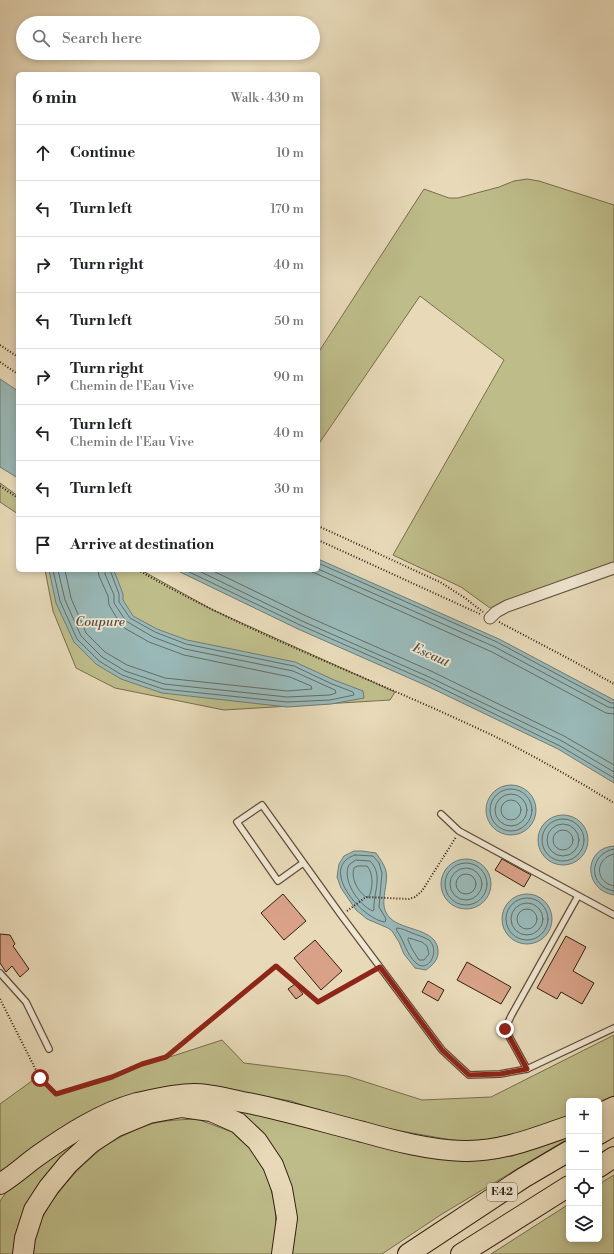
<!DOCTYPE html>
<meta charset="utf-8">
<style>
:root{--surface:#fff;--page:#f2f2f2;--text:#202124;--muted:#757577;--line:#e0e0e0}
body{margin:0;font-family:"Libre Bodoni",serif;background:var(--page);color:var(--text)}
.controls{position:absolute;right:12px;bottom:12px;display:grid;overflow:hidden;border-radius:6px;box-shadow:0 2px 6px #0003}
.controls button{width:36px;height:36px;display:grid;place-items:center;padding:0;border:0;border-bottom:1px solid var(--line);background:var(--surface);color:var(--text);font:20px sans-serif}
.stop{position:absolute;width:12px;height:12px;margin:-9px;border:3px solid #8f2418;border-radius:50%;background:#fff}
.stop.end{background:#8f2418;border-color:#fff;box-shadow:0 1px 4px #0008}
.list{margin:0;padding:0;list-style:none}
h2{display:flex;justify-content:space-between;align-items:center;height:52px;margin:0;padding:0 16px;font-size:17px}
h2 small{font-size:13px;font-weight:400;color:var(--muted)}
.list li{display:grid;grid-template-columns:26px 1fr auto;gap:12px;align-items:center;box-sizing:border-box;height:56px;padding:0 16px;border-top:1px solid var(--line)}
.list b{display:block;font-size:15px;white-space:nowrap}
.list p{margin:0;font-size:13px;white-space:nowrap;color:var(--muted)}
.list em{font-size:13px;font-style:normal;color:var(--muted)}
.icon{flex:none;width:22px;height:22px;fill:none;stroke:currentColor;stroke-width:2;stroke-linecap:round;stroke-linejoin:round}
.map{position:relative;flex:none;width:614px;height:1254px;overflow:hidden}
.search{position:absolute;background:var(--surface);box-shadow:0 2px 6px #0003;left:16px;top:16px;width:304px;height:44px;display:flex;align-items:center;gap:10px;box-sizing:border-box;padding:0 14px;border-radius:22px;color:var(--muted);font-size:15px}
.panel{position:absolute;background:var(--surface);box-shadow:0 2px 6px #0003;left:16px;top:72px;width:304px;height:500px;border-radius:6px}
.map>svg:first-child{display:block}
.green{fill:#bebd8a;stroke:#786e4d}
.water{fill:#99b9b8;stroke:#707b75}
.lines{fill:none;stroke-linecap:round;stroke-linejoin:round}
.shore{stroke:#666c64;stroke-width:1}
.building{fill:#d9a288;stroke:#321f10}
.service-casing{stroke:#604e3a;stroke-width:8}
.minor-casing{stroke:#604e3a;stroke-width:13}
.motorway-casing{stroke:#321f10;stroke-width:22}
.path{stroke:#321f10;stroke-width:2;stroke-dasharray:1 2;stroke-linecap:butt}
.service{stroke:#f0e7d2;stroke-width:5.5}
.minor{stroke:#f0e7d2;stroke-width:11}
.motorway{stroke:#e8dab9;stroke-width:20}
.route{stroke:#8f2418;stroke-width:5}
.labels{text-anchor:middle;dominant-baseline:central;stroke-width:3.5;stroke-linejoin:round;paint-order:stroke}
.shield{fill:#f0e7d2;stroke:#6b5b4a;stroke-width:1}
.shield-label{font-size:11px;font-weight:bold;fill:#321f10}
.water-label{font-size:13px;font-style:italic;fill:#514d42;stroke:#f0e7d2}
</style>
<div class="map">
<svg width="614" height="1254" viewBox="0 0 614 1254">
<rect width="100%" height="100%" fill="#e8dab9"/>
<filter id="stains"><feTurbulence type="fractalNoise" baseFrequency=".005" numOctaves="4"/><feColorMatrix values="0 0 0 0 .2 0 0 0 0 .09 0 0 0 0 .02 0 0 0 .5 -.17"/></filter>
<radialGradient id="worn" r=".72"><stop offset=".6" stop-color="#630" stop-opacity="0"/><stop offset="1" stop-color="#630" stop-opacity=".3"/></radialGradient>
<!-- green -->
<g class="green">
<polygon points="527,179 539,181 614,205 614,564 504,607 490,608 461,587 393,555 504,360 420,296 318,445 318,353 424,189 449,198 458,198 499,187 514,181"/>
<polygon points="0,483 18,496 18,514 0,502"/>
<polygon points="45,570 141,570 213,610 395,692 390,700 224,710 115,688 76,668 53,611"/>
<polygon points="614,1035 614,1096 599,1103 599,1101 569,1101 569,1117 536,1129 491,1139 475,1142 451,1140 385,1128 323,1112 291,1101 214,1087 134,1095 106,1104 80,1117 31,1149 0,1172 0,1104 36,1078 56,1094 222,1040 244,1063 347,1076 422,1100 491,1097"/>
<polygon points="204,1100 401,1148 569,1134 569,1138 442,1214 382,1254 289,1254 287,1182 208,1105 95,1132 18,1254 0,1254 0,1201 10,1187 95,1128"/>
<path d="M197,1119L232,1132L255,1153L268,1177L275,1206L276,1227L272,1254H32C33,1215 72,1173 100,1150C110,1142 126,1134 137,1129C156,1120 177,1120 197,1119Z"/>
<polygon points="614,1175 614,1254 491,1254 569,1204 569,1239 599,1239 599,1184"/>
</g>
<!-- water -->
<g class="water">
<polygon points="0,379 18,391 18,478 0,467"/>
<polygon points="318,559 499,639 614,700 614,783 558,749 425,685 298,629 176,570 318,570"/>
<polygon points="49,570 112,570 115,573 123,594 123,600 133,616 157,629 187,640 295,662 334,680 363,691 364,698 331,704 287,707 162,693 121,679 96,664 74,642 56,603"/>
<circle cx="511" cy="810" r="25"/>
<circle cx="563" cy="840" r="25"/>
<path d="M614,846V895C583,890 583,848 614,846Z"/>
<path d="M354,851H362L376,853C380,859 384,864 386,871C389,887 377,905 390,918C403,931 436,928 438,950C439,959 433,965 426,970L415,968L404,954L399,942L392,931L388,928L367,919L356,910L341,888L337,877L339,864L344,856Z"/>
<circle cx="466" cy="884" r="25"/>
<circle cx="527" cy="919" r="25"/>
</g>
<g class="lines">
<!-- shore -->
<g class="shore">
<polyline points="318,563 497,642 611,703 614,703"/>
<polyline points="318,569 495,647 608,707 614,708"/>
<polyline points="53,570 60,601 77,639 99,661 122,675 163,689 287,702 330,700 354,695 353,692 332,684 294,666 186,644 155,632 130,618 119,602 119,594 110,570"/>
<polyline points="58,570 65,600 81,636 102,657 125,671 164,684 287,697 330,695 336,693 335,690 293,671 185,649 153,637 126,621 114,603 114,595 105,574 105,570"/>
<polyline points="65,570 71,598 86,633 105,652 127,665 165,678 287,691 312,689 311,686 290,677 184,655 149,642 126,629 121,625 109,605 108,596 99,576 98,570"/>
<polyline points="185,570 300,625 427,681 560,746 614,778"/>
<polyline points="197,570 302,621 429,677 562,741 614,772"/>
<polyline points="211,570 304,615 431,671 564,736 614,765"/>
<polyline points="308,570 492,652 606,713 614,714"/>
<circle cx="511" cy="810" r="21"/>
<circle cx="511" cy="810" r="16"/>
<circle cx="511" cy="810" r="10"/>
<circle cx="563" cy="840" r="21"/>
<circle cx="563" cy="840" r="16"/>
<circle cx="563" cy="840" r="10"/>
<path d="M614,849C588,854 588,887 614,891"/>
<path d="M614,854C595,858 594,882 614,886"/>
<path d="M355,855L373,856L379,863L382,873L379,907L386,919L385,922C365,920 325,877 347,859C349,857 353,856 355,855Z"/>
<path d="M356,860L370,861C384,875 373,893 374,909L373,911C359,906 341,879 349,865Z"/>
<circle cx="466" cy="884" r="21"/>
<path d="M358,866H367C374,873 373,891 368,898C359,894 350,878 354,868Z"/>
<circle cx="466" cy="884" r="16"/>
<circle cx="466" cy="884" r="10"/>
<circle cx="527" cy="919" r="21"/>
<circle cx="527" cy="919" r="16"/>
<circle cx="527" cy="919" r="10"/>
<path d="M397,928C402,928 407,931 412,933C417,935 424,937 429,940C441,951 428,974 416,963C406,954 404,940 397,931Z"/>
<polygon points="409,938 422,942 427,946 429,954 424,960 419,960 412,949 408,940"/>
</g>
</g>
<!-- building -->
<g class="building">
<polygon points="502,859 531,875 524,887 495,870"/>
<polygon points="283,894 306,921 284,940 261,913"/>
<polygon points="0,934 10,935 15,944 13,946 29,969 20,977 12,966 6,972 0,963"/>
<polygon points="566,936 586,947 573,971 594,983 582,1004 561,992 557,999 537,988"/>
<polygon points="315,940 342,971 321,990 294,958"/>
<polygon points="467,962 511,987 501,1004 457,980"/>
<polygon points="428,981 444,990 438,1001 422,992"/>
<polygon points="295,984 303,994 296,999 288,989"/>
</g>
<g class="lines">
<!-- service casing -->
<g class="service-casing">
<g id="service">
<polyline points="441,814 459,831 614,915"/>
<polyline points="303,863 278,881 237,822 262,805 341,915 442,1050 469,1075 500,1074 527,1069 614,1028"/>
<polyline points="0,973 26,1002 49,1049"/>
<polyline points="527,1069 505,1029 511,1016 578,896"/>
</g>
</g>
<!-- minor casing -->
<g class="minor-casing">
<polyline id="minor" points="490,618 496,612 507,606 614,568"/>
</g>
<!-- motorway casing -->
<g class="motorway-casing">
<g id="motorway">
<polyline points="599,1114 614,1107"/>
<polyline points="599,1134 614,1125"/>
<polyline points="599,1167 614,1157"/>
<path d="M0,1184C13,1176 24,1166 36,1157C67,1135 101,1113 137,1103C155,1099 176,1094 194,1094C212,1094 231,1100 248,1103C287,1111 324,1122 363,1132C395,1141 429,1150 464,1151C500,1152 535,1138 569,1126"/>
<polyline points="23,1254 25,1238 34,1210 49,1187 68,1164 92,1142 115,1127 149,1113 182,1107 211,1111 238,1123 257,1141 273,1165 282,1189 287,1218 282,1254"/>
<polyline points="408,1254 523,1178 569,1151"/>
<polyline points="461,1254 569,1186"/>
</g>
</g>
<!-- path -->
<g class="path">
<polyline points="0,345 18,357"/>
<polyline points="0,362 18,374"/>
<polyline points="0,486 18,498"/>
<polyline points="318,526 440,582 465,598 483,612"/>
<polyline points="318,540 480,614"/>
<path d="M138,570C252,636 377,680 496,737C536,757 576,780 614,803"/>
<polyline points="499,622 575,662 614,684"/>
<polyline points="347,911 366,897 409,899 415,897 422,891 456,837"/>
<polyline points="0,999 40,1078 56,1094 112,1077 142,1064 166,1057 276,966 317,1002 373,971"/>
</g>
<!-- service -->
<use href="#service" class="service"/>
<!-- minor -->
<use href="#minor" class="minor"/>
<!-- motorway -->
<use href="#motorway" class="motorway"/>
</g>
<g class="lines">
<!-- route -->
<polyline class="route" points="40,1078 56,1094 112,1077 142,1064 166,1057 276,966 318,1002 380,967 442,1050 469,1075 500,1074 527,1069 505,1029"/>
</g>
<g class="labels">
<!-- shield labels -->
<rect class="shield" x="487" y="1183" width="30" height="18" rx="3"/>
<g class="shield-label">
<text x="502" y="1192">E42</text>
</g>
<!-- water labels -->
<g class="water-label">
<text x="100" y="622">Coupure</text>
<text transform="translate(431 655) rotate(25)">Escaut</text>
</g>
</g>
<rect width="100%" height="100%" filter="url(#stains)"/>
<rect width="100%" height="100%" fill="url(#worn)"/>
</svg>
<div class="controls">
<button>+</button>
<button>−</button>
<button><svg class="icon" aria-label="locate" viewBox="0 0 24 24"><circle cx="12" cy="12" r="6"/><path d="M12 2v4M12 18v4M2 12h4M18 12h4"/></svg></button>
<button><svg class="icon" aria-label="layers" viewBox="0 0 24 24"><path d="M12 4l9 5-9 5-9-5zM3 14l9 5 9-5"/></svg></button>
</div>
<div class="stop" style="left:40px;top:1078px"></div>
<div class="stop end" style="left:505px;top:1029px"></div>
<div class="search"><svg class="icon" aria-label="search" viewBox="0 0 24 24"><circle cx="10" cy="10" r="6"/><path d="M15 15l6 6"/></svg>Search here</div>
<section class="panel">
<h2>6 min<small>Walk · 430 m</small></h2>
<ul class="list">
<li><svg class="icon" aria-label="ahead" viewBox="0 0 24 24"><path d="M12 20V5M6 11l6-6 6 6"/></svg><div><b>Continue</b></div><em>10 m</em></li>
<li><svg class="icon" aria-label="left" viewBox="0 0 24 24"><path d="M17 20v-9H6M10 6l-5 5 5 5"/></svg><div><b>Turn left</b></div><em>170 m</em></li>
<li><svg class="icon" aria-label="right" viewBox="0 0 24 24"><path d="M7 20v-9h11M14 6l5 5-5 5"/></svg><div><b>Turn right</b></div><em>40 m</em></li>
<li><svg class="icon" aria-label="left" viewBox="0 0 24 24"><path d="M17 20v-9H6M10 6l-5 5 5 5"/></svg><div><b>Turn left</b></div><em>50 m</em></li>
<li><svg class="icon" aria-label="right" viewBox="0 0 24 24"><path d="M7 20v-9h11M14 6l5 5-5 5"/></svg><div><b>Turn right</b><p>Chemin de l'Eau Vive</p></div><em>90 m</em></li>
<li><svg class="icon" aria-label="left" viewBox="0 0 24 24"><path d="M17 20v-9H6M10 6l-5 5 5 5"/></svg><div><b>Turn left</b><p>Chemin de l'Eau Vive</p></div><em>40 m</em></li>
<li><svg class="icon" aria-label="left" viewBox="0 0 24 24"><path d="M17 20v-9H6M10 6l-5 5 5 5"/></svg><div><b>Turn left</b></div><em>30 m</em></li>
<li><svg class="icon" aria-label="arrive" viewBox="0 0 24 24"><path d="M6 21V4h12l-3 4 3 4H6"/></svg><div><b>Arrive at destination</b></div></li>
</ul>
</section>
</div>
